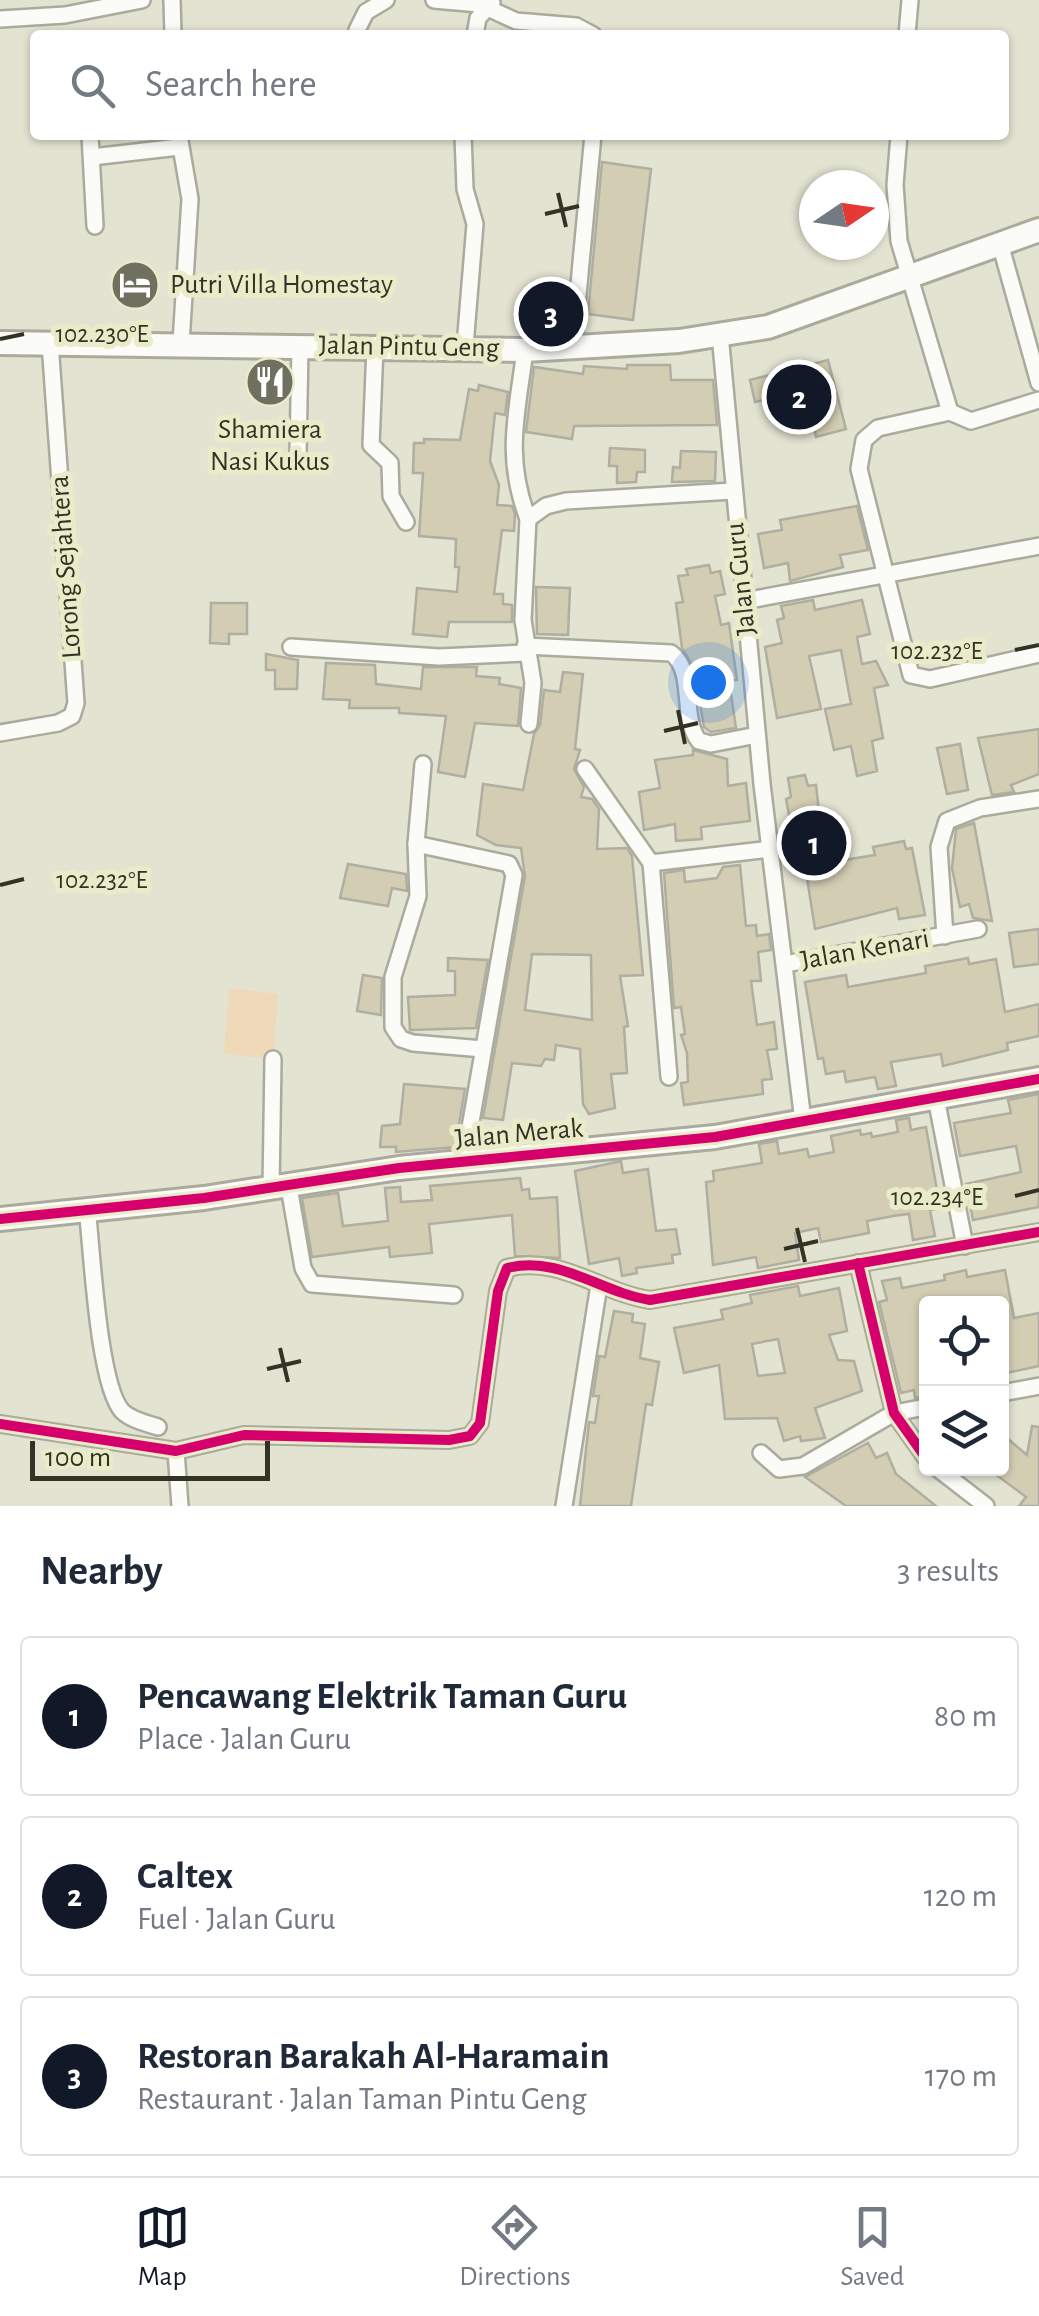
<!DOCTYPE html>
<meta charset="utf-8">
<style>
:root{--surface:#fff;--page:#f6f6f7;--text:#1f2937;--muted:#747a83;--line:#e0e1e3;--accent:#111827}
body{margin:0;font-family:"Alegreya Sans",sans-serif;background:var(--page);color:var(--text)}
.controls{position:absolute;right:30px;bottom:30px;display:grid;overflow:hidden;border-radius:10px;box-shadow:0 2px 8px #0004}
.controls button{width:90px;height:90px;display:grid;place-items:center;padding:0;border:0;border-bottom:2px solid var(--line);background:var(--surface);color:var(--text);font:50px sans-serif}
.compass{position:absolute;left:799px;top:170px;width:90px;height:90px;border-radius:50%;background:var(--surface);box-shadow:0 2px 8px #0004;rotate:77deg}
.scale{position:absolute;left:30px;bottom:25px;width:240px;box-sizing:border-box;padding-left:10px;border:5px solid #323225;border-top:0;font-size:28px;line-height:35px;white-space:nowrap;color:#323225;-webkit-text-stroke:8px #e9ebc9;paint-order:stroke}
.you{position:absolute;left:708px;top:682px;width:35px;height:35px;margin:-25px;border:8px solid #fff;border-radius:50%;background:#1a73e8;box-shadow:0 0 0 15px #1a73e833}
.badge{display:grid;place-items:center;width:65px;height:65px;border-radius:50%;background:var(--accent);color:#fff;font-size:32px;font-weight:700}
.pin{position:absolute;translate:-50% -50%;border:5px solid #fff;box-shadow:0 2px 10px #0006}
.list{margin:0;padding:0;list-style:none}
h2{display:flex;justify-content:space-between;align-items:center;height:130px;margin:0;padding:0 40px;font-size:42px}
h2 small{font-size:32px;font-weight:400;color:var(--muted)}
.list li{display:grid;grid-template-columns:65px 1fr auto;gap:30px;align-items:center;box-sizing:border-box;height:160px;margin:0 20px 20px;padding:0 20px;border:2px solid var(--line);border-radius:10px}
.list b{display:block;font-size:38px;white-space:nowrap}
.list p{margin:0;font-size:32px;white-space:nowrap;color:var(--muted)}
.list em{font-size:32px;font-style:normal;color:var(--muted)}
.icon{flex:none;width:55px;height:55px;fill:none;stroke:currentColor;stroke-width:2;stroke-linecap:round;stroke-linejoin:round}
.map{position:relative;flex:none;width:1039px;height:1506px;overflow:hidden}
.search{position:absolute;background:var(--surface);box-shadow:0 2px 8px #0004;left:30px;right:30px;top:30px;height:110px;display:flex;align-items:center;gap:25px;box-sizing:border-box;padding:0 35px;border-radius:10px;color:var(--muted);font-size:38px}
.sheet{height:670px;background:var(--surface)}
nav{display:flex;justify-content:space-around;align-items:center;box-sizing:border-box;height:140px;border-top:2px solid var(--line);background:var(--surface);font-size:28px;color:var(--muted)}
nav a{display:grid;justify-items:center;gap:5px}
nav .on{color:var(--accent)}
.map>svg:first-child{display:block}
.green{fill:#efd9b9}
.building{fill:#d3cdb3;stroke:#b0aea1;stroke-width:2.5;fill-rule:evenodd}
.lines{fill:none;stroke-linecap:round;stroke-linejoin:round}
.street-casing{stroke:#aaab9d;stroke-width:20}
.secondary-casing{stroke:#aaab9d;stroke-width:28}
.street{stroke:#fbfbf8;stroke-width:15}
.secondary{stroke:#fbfbf8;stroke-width:22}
.cycleway-casing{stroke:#e9ebc9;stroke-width:16}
.cycleway{stroke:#d6006c;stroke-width:10}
.ticks{fill:none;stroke:#323225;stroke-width:4}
.labels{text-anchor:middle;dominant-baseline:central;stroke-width:10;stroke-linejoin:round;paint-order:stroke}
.poi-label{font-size:28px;fill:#323225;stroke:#e9ebc9;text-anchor:start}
.street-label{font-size:28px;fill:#323225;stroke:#e9ebc9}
.ticks-label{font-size:25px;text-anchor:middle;fill:#323225;stroke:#e9ebc9;stroke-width:10;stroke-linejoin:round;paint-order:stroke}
</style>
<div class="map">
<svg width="1039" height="1506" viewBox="0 0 1039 1506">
<rect width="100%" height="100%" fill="#e2e3d1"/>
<!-- green -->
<polygon class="green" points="229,988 278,994 273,1059 224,1054"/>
<!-- building -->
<g class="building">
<polygon points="602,162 651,169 633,320 588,314"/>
<polygon points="828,360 846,429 816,437 806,391 755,402 750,380"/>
<polygon points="627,365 670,365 671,380 713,380 717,425 574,426 572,439 526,432 534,367 583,374 584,366 627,369"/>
<polygon points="479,385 508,392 505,415 495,413 490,461 499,485 497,505 512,506 515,514 514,531 502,530 494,594 503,594 503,604 512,605 512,622 449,622 447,637 413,634 417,588 457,592 459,567 455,567 456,539 419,536 423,473 413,473 414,443 424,443 424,439 460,440 469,389 478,391"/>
<polygon points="610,448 645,450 645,472 637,472 636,482 617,483 617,466 609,466"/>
<polygon points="681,451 716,452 715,481 672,482 673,467 680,468"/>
<polygon points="857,506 868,550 840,555 843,567 790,581 788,563 764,568 758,534 782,530 780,520"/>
<polygon points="709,565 711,573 720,571 725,594 715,596 721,625 729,623 737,680 729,681 736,728 711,732 704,727 694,668 682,648 676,603 683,602 678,576 688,575 686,569"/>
<polygon points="536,587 570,588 568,635 537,634"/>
<polygon points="813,600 815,610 862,600 870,634 857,637 862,664 876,661 888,685 874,688 883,738 872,741 877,771 857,776 851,746 834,750 825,709 851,704 841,650 809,656 821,709 777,718 765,647 782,643 777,620 784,618 781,606"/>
<polygon points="211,603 247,603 247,634 229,634 229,644 210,643"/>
<polygon points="266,654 298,660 297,689 275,689 275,670 266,670"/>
<polygon points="326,663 375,665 376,684 421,689 423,667 477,667 476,676 500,678 499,684 521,688 518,726 475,723 465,777 438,772 446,716 399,713 399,708 349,708 350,700 323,699"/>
<path d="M563,672L583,674L575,749L580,750L574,769L584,787L581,797L592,799L599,809L597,849L627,848L632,856L643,975L620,976L628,1026L624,1027L627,1073L611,1074L615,1108L589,1114L583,1104L580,1049L556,1045L554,1060L545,1059L541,1066L512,1063L503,1120L483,1118L525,876L521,848L496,845L477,835L483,784L523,790L534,734L540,725L544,690L560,692ZM532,954L591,955L592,1020L525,1010Z"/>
<polygon points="1039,729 1039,774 1011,785 1014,792 992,795 978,738"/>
<polygon points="960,744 968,790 947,794 937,748"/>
<polygon points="693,750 727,759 728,786 746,783 750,821 701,827 702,839 676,841 675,824 644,830 639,792 660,788 655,760 693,755"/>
<polygon points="805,775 808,786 816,785 824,856 831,854 832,862 875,855 873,847 904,841 906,849 912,848 925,915 899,919 897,908 815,929 804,859 809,858 804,829 792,831 786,799 791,797 788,778"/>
<polygon points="974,823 984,877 992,921 973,918 969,904 960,907 952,868 956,829"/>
<polygon points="348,864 406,874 407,891 392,888 388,906 340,898"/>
<polygon points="740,865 746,926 756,925 757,936 769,934 771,950 758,952 761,981 751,981 757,1025 774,1022 777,1049 767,1050 772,1079 762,1080 763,1094 684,1105 681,1083 688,1082 687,1053 681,1035 685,1034 681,1007 674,1008 664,873 684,870 685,882 717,878 723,867"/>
<polygon points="1039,929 1039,964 1014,967 1009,933"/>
<polygon points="448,958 488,960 476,1028 410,1030 408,997 455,995 455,971 448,971"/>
<polygon points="968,958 969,964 996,959 1005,1012 1039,1004 1039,1036 1007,1043 1008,1050 943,1066 941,1054 891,1062 896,1086 878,1089 875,1077 846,1082 844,1071 826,1074 823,1058 818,1059 805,982 846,975 848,987 926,973 925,966"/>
<polygon points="363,975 382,978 381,1015 357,1011"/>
<polygon points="404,1084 465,1089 455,1147 396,1152 396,1147 380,1147 382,1126 400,1124"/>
<polygon points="1039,1094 1039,1207 973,1220 966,1184 1021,1172 1016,1146 960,1156 954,1123 1011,1113 1008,1100"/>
<polygon points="909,1118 911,1130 926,1127 940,1208 930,1210 935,1236 913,1240 909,1214 893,1216 867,1221 869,1233 821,1242 818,1228 795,1233 799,1260 758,1268 756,1257 713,1265 706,1182 714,1181 713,1171 762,1163 759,1144 777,1141 779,1154 807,1149 809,1157 834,1152 831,1136 860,1130 861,1135 871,1133 872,1137 898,1132 896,1120"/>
<polygon points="621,1161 623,1173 648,1169 656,1231 676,1229 680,1254 672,1255 673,1263 636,1268 637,1273 622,1276 619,1258 589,1264 575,1171"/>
<polygon points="520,1178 522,1190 529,1189 530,1199 557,1197 560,1258 515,1256 512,1215 429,1224 432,1253 390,1257 389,1247 312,1257 302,1198 338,1193 343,1226 388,1221 385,1188 400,1187 401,1202 432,1200 430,1186"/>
<polygon points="966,1270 967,1277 1005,1270 1014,1318 1039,1313 1039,1366 1002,1374 1002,1304 926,1304 926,1396 915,1398 914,1390 901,1393 879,1302 887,1300 882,1281 900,1278 902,1288 945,1280 944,1275"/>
<path d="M798,1286L800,1296L839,1288L847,1331L829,1335L838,1360L854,1361L862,1391L815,1408L825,1438L801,1441L800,1436L784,1441L777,1418L725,1419L719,1365L684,1373L674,1328L723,1319L721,1310L752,1303L750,1295ZM778,1339L785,1373L758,1376L752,1344Z"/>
<polygon points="614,1311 633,1314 632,1322 645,1324 640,1358 659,1362 652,1405 646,1404 631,1506 580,1506 589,1422 595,1423 599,1396 593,1396 599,1356 605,1357"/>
<polygon points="1032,1426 1039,1427 1039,1506 1019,1506 1026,1497 987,1468 1002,1468 1002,1434 1027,1455"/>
<polygon points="868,1443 876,1458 887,1453 896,1474 936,1506 846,1506 805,1477"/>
</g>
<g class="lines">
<!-- street casing -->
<g class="street-casing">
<g id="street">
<polyline points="172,0 173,35"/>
<polyline points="434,0 479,4 516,21 576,26 593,35"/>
<polyline points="0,19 65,15 142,0"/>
<polyline points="357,30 366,12 386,0"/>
<polyline points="475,35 478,18 492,3"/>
<polyline points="907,35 910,0"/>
<polyline points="90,135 95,226"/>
<polyline points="179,135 190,199 181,343"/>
<polyline points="463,135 465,189 475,224 465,346"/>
<polyline points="899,135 895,185 899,241 950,412"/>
<polyline points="92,157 179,147"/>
<polyline points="1001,247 1039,383"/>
<polyline points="720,334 762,784 803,1121"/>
<polyline points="375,347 371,445 390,463 391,496 406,522"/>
<polyline points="573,348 593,135"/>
<path d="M525,350C517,414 504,456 528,519"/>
<polyline points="1039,400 971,421 950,412 878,428 864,440 859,469 911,675 930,679 1039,654"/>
<polyline points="298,455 300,346"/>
<polyline points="744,601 1039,546"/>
<path d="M525,646L671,653C696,671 680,717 699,741L711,744L757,735"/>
<polyline points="291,647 439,657 526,653"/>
<polyline points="529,724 533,683 523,620 528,519 546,506 566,501 733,491"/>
<polyline points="0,733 58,723 72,716 76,703 50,343"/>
<polyline points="423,764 416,844 418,896 393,977 393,1027 401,1039 413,1043 483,1049"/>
<polyline points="585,769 651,863 669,1077"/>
<polyline points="416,844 509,864 514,875 464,1162"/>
<polyline points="651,863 770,849"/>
<polyline points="945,936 939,847 947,821 980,808 1039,799"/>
<polyline points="785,964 978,929"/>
<polyline points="936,1098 965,1246"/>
<polyline points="289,1187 303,1268 312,1284 454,1295"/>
<polyline points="271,1189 273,1059"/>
<path d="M87,1208C92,1249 98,1384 122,1411C131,1420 146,1423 158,1427"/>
<polyline points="858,1263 894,1413 926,1458"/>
<polyline points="1002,1393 1039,1386"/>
<path d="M0,1424L176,1451L244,1435L449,1440L470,1436L480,1423L498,1291L507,1268C560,1255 599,1292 650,1300L1039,1232"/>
<polyline points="176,1451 180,1506"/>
<polyline points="761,1453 779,1469 803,1466 894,1413 926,1407"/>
<polyline points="937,1468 986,1506"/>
<polyline points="564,1506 599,1285"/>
</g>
</g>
<!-- secondary casing -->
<g class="secondary-casing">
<g id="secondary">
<polyline points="0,343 525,350 679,341 768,327 1039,230"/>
<polyline points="0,1219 204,1198 399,1168 715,1137 1039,1079"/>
</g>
</g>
<!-- street -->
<use href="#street" class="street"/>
<!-- secondary -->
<use href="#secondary" class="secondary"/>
<!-- cycleway casing -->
<g class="cycleway-casing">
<g id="cycleway">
<polyline points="0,1219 204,1198 399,1168 715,1137 1039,1079"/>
<polyline points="858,1263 894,1413 926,1458"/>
<path d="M0,1424L176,1451L244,1435L449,1440L470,1436L480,1423L498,1291L507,1268C560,1255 599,1292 650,1300L1039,1232"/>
</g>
</g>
<!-- cycleway -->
<use href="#cycleway" class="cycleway"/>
</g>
<!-- ticks -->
<path class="ticks" d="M558,193L566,227M545,214L579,206M0,339L24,334M1015,650L1039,645M678,710L685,744M664,731L698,723M0,885L24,879M1015,1196L1039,1190M797,1228L805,1262M784,1249L818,1241M280,1348L288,1382M267,1369L301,1361"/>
<!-- icons -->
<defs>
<g id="hotel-disc" transform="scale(2.5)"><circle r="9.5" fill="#707061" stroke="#e9ebc9"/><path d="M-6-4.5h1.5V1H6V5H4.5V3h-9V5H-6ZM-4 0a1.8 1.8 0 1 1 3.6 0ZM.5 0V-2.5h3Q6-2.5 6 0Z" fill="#fff"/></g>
<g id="restaurant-disc" transform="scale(2.5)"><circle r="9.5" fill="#707061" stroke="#e9ebc9"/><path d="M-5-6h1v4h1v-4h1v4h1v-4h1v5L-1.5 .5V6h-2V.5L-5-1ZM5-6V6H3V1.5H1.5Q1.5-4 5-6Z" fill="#fff"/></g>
</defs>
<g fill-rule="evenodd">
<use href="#hotel-disc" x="135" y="285"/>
<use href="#restaurant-disc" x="270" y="382"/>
</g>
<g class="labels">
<!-- poi labels -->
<g class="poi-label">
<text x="170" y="285">Putri Villa Homestay</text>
<text x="270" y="430" text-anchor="middle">Shamiera<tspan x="270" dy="32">Nasi Kukus</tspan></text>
</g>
<!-- street labels -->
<g class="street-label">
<text transform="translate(409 347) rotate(1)">Jalan Pintu Geng</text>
<text transform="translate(66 567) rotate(-94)">Lorong Sejahtera</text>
<text transform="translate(741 579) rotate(-96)">Jalan Guru</text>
<text transform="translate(865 950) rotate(-10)">Jalan Kenari</text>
<text transform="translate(519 1134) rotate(-5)">Jalan Merak</text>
</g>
</g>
<g class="ticks-label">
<text x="102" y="342">102.230°E</text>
<text x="937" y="659">102.232°E</text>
<text x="102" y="888">102.232°E</text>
<text x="937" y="1205">102.234°E</text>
</g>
</svg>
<div class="controls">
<button><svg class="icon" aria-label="locate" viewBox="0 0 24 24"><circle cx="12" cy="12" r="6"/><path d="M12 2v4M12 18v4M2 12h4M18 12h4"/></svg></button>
<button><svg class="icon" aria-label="layers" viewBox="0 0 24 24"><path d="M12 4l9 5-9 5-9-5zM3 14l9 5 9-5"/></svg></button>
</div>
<svg class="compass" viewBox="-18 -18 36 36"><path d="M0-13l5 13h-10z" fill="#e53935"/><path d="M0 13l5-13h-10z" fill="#747a83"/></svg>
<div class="scale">100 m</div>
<div class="you"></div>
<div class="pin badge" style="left:814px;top:843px">1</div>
<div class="pin badge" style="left:799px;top:397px">2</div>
<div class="pin badge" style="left:551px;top:314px">3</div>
<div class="search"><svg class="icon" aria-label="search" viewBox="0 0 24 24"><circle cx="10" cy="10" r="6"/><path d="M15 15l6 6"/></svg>Search here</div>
</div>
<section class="sheet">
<h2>Nearby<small>3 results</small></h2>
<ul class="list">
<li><span class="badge">1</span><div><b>Pencawang Elektrik Taman Guru</b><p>Place · Jalan Guru</p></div><em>80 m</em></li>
<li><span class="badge">2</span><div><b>Caltex</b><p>Fuel · Jalan Guru</p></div><em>120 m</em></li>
<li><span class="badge">3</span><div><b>Restoran Barakah Al-Haramain</b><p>Restaurant · Jalan Taman Pintu Geng</p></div><em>170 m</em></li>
</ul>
</section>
<nav>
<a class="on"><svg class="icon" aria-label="map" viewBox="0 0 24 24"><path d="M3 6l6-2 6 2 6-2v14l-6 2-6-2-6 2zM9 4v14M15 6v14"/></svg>Map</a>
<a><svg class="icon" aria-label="directions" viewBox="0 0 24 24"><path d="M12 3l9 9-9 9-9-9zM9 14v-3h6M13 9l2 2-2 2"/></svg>Directions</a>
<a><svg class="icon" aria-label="saved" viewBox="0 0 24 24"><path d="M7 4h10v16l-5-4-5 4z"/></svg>Saved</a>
</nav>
